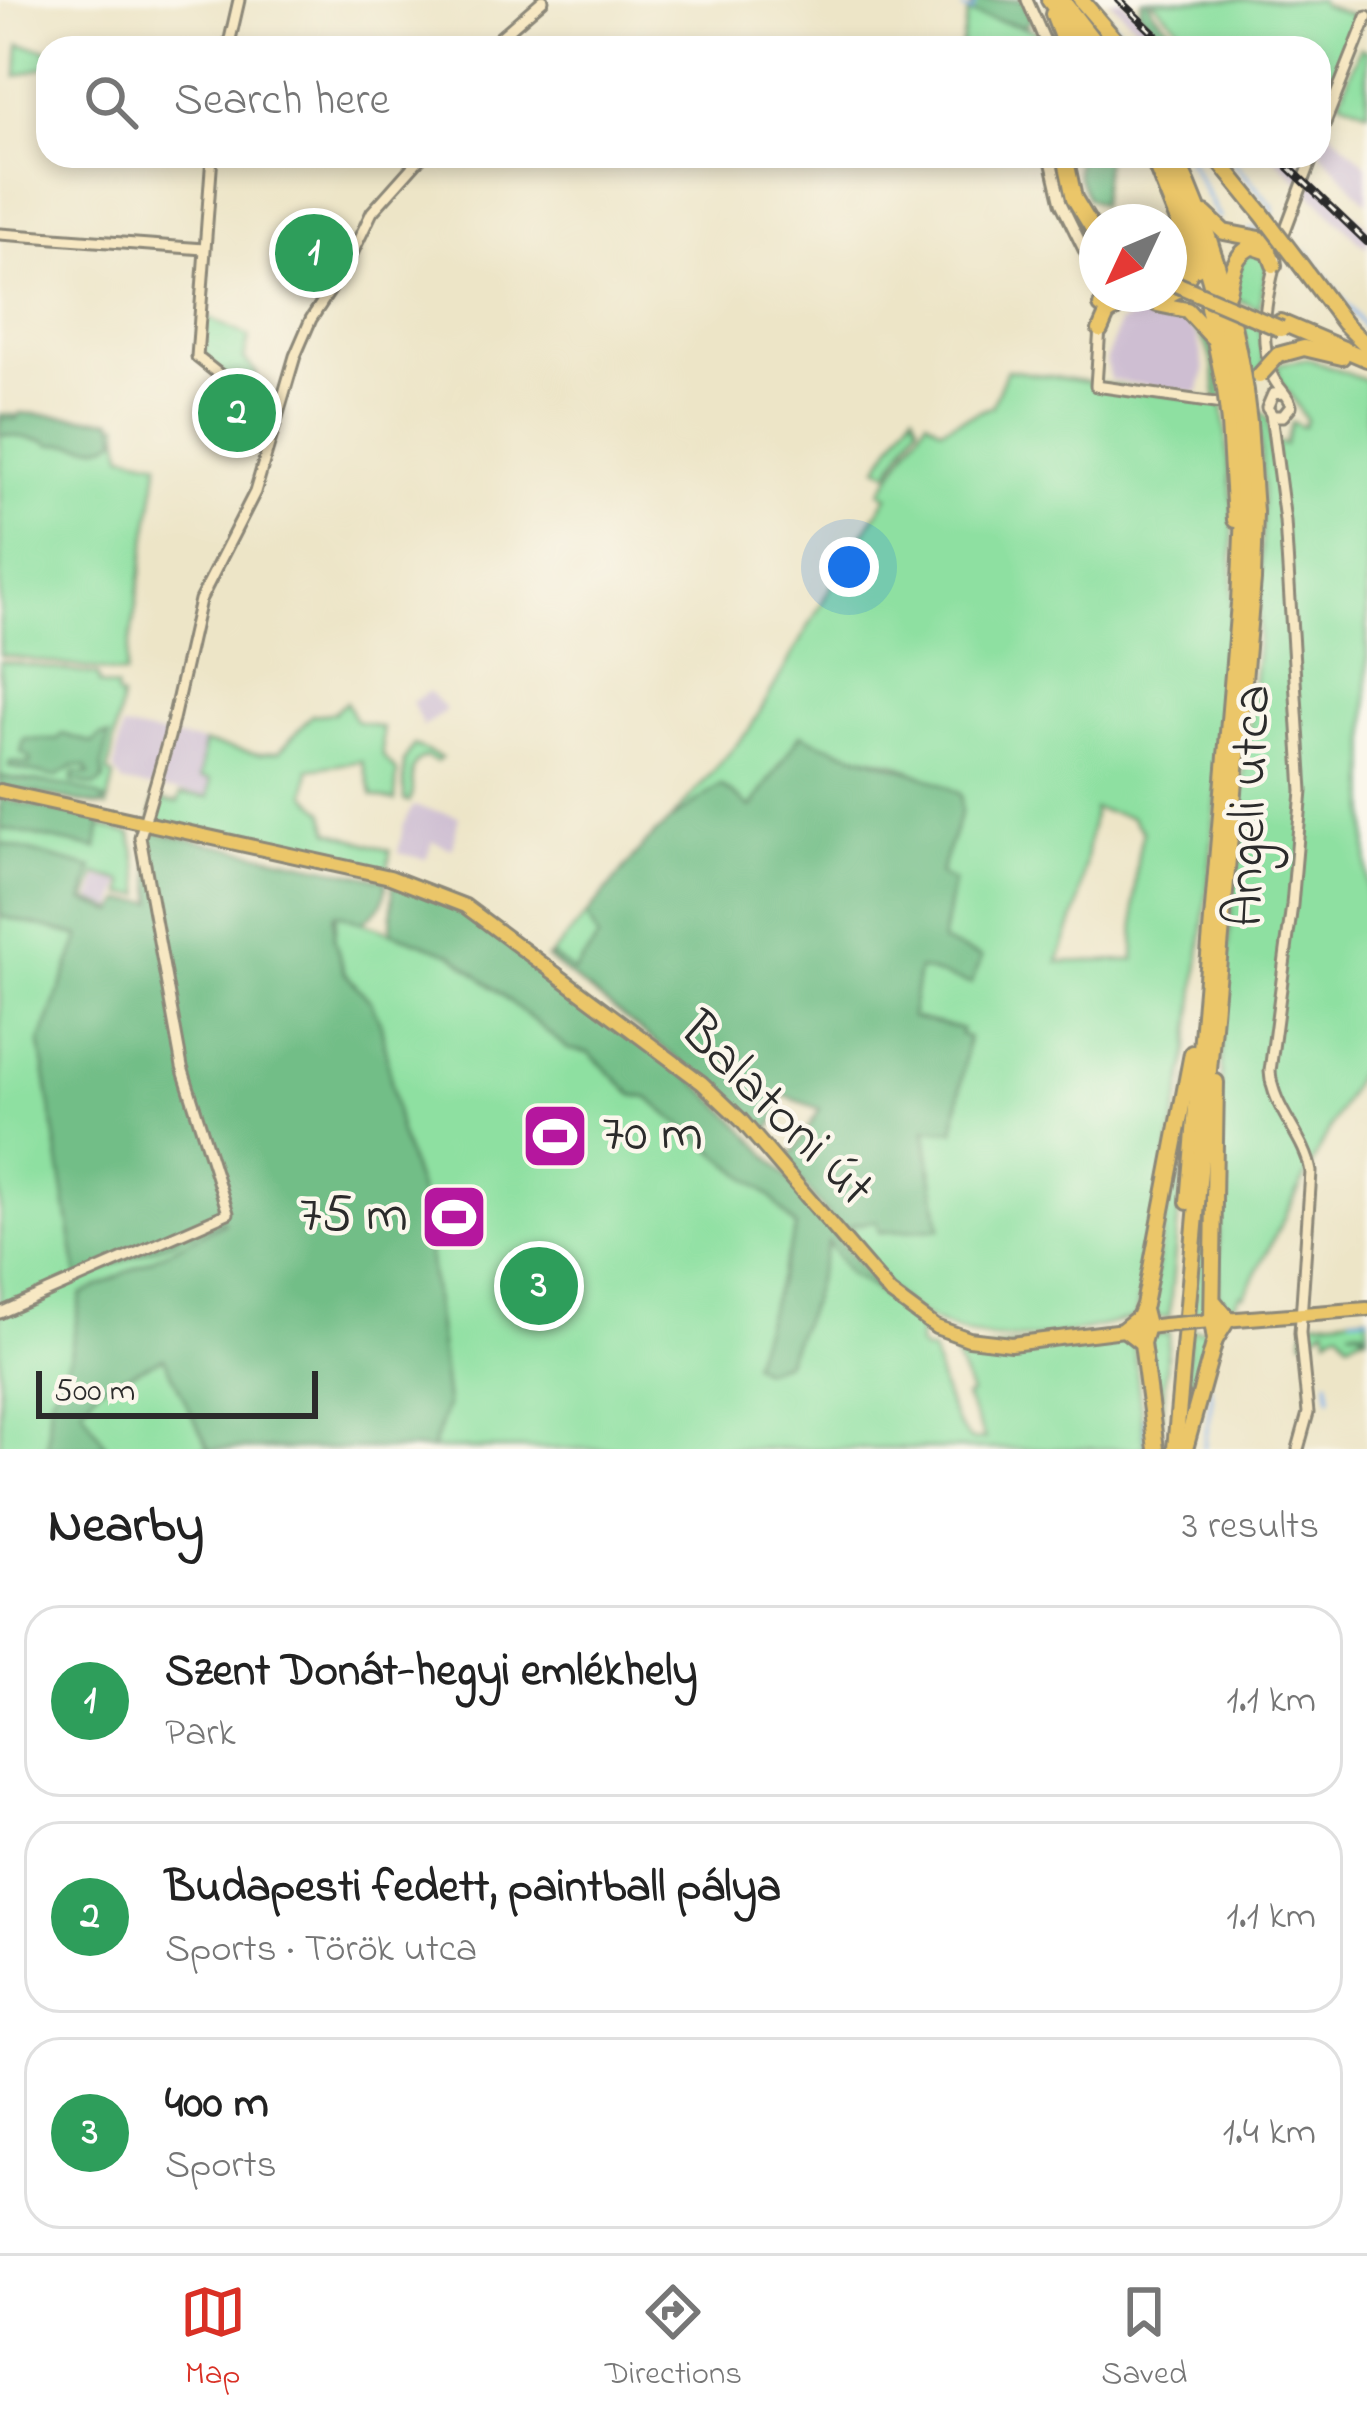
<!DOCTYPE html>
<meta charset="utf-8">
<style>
:root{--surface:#fff;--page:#f6f6f6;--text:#222;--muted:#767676;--line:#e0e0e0;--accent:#d93025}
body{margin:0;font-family:"Indie Flower",sans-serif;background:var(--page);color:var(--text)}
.compass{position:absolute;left:1079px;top:204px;width:108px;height:108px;border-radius:50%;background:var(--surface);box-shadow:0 6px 18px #0003;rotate:226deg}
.scale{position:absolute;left:36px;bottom:30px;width:282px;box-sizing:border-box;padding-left:12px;border:6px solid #2b2b2b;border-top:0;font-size:33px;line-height:42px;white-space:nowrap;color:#2b2b2b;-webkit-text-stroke:9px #fbf7ec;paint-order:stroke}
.you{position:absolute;left:849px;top:567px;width:42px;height:42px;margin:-30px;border:9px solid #fff;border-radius:50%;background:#1a73e8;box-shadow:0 0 0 18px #1a73e833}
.badge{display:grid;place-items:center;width:78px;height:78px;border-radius:50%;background:var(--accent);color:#fff;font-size:39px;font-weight:700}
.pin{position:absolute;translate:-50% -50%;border:6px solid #fff;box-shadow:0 3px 12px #0006}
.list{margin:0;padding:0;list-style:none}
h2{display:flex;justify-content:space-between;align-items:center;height:156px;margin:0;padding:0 48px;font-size:51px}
h2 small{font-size:39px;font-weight:400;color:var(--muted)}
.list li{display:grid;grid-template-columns:78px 1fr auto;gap:36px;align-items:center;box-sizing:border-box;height:192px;margin:0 24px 24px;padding:0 24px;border:3px solid var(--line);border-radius:36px}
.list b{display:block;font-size:45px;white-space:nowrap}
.list p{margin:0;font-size:39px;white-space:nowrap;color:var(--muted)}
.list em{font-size:39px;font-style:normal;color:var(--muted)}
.icon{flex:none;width:66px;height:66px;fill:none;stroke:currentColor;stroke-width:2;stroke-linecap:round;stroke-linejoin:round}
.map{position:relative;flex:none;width:1367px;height:1449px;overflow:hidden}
.search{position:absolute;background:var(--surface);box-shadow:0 6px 18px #0003;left:36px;right:36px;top:36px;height:132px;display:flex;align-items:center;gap:30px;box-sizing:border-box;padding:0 42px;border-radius:36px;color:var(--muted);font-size:45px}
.sheet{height:804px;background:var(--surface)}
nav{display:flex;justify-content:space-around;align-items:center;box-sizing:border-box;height:168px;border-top:3px solid var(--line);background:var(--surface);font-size:33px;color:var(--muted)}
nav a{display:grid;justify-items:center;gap:6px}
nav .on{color:var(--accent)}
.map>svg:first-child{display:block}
.industrial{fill:#cebed2}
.green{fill:#8ee0a1;stroke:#5c8666;stroke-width:3;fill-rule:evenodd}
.forest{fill:#72be87;stroke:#4e7459;stroke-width:3}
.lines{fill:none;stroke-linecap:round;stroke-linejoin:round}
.stream{stroke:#7fb1eb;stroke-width:3}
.secondary-casing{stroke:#8c8879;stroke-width:15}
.primary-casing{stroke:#8c8879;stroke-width:18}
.highway-casing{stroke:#8c8879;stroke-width:20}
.secondary{stroke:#f7e8c3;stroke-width:9}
.primary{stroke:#ebc669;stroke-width:12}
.highway{stroke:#ebc669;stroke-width:14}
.rail-casing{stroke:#2b2b2b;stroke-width:8}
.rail{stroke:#fbf7ec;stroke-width:3;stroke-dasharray:9;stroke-linecap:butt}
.primary-bridge-casing{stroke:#8c8879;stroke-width:18;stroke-linecap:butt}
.highway-bridge-casing{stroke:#8c8879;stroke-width:20;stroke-linecap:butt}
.primary-bridge{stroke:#ebc669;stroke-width:12}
.highway-bridge{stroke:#ebc669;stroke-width:14}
.labels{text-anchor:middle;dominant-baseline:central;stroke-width:9;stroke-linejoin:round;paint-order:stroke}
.street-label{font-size:54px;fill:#2b2b2b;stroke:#fbf7ec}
.poi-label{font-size:54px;fill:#2b2b2b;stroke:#fbf7ec;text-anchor:start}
</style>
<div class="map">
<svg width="1367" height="1449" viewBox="0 0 1367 1449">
<rect width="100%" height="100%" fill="#fbf7ec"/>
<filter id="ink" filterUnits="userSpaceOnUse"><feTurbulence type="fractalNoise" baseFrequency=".00833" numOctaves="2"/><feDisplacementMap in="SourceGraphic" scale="24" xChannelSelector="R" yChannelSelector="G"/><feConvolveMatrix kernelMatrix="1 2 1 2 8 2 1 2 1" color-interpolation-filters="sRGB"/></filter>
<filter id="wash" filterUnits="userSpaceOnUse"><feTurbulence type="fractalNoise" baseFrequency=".004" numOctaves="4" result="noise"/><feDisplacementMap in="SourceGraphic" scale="48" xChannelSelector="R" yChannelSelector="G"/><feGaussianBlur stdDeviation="2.7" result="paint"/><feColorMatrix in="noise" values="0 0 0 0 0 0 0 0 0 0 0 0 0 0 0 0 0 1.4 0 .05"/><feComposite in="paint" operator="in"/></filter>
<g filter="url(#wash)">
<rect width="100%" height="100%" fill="#ede5c7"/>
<!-- industrial -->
<g class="industrial">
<polygon points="1109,0 1122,0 1173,48 1159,48"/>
<polygon points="1326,127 1367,165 1367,203 1320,151"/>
<polygon points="1273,156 1292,156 1367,226 1367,249"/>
<polygon points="1144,311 1181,318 1197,336 1205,372 1198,393 1110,380 1106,360 1119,324"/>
<polygon points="429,691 446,710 423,727 412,702"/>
<polygon points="122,728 203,742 199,778 210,780 209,796 123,783 114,770"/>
<polygon points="413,806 459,816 452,849 433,841 426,859 398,853 403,826"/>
<polygon points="98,877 122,883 115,908 91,901"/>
</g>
<!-- green -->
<g class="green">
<polygon points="1151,0 1321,0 1322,5 1360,18 1325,103 1319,103 1319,48 1201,48"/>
<polygon points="968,12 1036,31 1041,48 961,48"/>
<polygon points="19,44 48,50 48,66 17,76"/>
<polygon points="1360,48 1367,51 1367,111 1340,99"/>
<polygon points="311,241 323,258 314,270 317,273 304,280 286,270"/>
<polygon points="1264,253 1268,263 1259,309 1236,299 1233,286 1244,254"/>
<path d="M1168,308L1187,313L1206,329L1219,363L1233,510L1232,625L1209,877L1189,1049L1135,1318C1054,1338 973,1359 903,1301C882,1284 864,1259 846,1238L852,1235L851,1225L877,1221L880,1232L940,1228L925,1129L954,1130L968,1038L961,1035V1029L911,1018L919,968L971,984L981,958L942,942L953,882L939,875L961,813L959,793L895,763L830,749L801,734L751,808L721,785L670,821L750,729L847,559L888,496L880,492L927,419L941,428L992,406L1007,370L1216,401C1217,366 1207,322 1169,313ZM1094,809L1131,817L1143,832C1131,873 1136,917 1134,960L1058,962L1078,907Z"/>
<polygon points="206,317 249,337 244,359 256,372 257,391 239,385 204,360"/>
<polygon points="1241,317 1259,324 1264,364 1251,386"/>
<path d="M1308,359L1367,381V1056L1245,1295L1241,1294L1229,1311L1218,1296L1222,1040L1236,845L1259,635L1263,484L1258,411L1268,418L1274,473L1276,442L1285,445L1292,422L1303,427L1307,420C1296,407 1295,395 1281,385L1277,364Z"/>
<polygon points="913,412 918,424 889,472 878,467"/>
<polygon points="0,414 119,424 123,454 159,462 125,674 0,655"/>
<polygon points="0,661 97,675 100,685 116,688 117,696 122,698 108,772 114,777 107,807 0,786"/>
<polygon points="346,702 356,721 382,728 383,756 397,772 395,801 373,796 362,761 309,769 306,794 324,812 330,831 390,851 388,870 156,821 152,816 155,797 168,802 178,802 181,794 209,797 210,780 200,778 204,743 259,754 280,751 312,715 334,713"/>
<path d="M414,745L441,758L436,762L426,757C401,765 420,786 409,802L404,800V761Z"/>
<polygon points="0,800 131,834 143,895 124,895 124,882 96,874 87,900 118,911 223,1219 287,1449 0,1449"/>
<path d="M337,913L452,954L568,1049L589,1053L633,1095L648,1098L772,1198L796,1228L752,1364L763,1370L785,1362L810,1304L828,1241L866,1283L920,1324L919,1345L924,1351H932C940,1378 949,1422 971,1440L985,1439L965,1397L971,1394L956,1357L1000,1347L1060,1343L1068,1346L1126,1339L1134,1347L1145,1449H432L447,1405L429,1254L430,1224L400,1132L371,1002L344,972L339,957L334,938Z"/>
<polygon points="587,915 599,939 573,973 551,955"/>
<polygon points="1191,1075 1169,1317 1147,1318"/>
<polygon points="1210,1111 1210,1312 1193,1313"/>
<polygon points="1367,1315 1367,1337 1363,1329 1349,1329 1361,1331 1363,1336 1348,1342 1339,1329 1328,1336 1326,1326 1313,1336 1315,1341 1311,1343 1303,1339 1307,1321"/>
<polygon points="1211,1329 1212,1332 1181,1449 1190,1330"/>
<polygon points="1169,1333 1159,1449 1146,1335"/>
</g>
<!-- forest -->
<g class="forest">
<polygon points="972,0 1023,0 1033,19 1027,22 1027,27 971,14"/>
<polygon points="1142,0 1148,0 1153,11 1191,48 1180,48 1143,15 1139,11"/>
<polygon points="1077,156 1106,156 1100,205 1087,198 1077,174"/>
<path d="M20,413L113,420L118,438C97,455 75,440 52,445L45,441L0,434V418L16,419Z"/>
<polygon points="62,734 93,743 100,736 109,736 102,767 104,780 95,786 72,781 74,773 89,774 86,767 74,766 56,777 9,767 10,762 30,764 31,758 21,753 24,739 57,740"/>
<path d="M801,734C852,760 911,763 961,795V813L940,874L953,881L942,942L982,957L971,984L919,969L911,1017L962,1029L961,1035L968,1037L954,1131L925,1129L940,1229L879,1232L876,1221L851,1225L852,1235L846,1238L786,1163L820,1109L780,1094L775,1121L762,1137L698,1075L547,958L551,955L574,972L598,939L587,915L643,846L670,821L721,785L751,808Z"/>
<path d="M0,776C29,783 85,783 106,801L100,806L0,786Z"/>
<polygon points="0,798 101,821 97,849 0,828"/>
<path d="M154,832L386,880C386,902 380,910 362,922L337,913L334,916V938L344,972L371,1002L381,1025L400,1132L430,1224L429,1254L447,1405L432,1449H209L164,1358L99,1387L82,1408L108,1449H47L50,1400L70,1355L81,1295L224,1223L223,1220L78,1280L40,1043L80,936L0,916V843L92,868L83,901L115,912L122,901L154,902L146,838Z"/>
<path d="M393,881L451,903L602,1017L621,1026L628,1037C713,1072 822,1222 884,1295L849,1274L828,1242L810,1304L785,1362L763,1370L752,1363L796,1227L772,1198L648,1098L634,1095L589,1053L568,1049L452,954L391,932Z"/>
</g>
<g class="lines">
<!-- stream -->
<g class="stream">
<polyline points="1094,0 1135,48"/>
<polyline points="974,8 976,0"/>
<polyline points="963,9 973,12"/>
<polyline points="1187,156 1219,218"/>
<polyline points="1229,156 1273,207 1272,216"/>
<polyline points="1249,230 1269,229"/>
<polyline points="1306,251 1367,331"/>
<polyline points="1351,1317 1367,1316"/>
<polyline points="1328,1381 1330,1397"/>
<polyline points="1145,1418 1148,1449"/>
<polyline points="1204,1449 1212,1396 1210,1386"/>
</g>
</g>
</g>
<g filter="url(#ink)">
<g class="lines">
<!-- secondary casing -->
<g class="secondary-casing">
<g id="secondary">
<polyline points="1027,0 1048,48"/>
<polyline points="228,48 239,0"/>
<polyline points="488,48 543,0"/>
<polyline points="1319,138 1367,17"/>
<polyline points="212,156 197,357 240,391 279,400"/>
<polyline points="1050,156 1061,203 1097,276"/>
<polyline points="0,234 204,249"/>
<polyline points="1280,244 1313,156"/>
<path d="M1276,260C1266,298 1258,336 1272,375C1277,388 1288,394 1291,406L1283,416H1273L1267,408L1273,394L1282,393"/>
<polyline points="1100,327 1096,386 1222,404"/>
<path d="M1271,414L1285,521L1302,791L1292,905L1270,1071C1272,1109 1305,1136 1311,1172L1300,1333L1308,1413L1298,1449"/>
<polyline points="0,1313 228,1213 182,1067 140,837 169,737 200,600 255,492 295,356 311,319 346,266 372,212 422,156"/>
</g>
</g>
<!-- primary casing -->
<g class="primary-casing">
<g id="primary">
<polyline points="0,791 390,877 465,906 702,1083 741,1120 890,1293 936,1327 969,1339 1011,1344 1164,1325"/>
<polyline points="1199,1322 1367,1309"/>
</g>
</g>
<!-- highway casing -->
<g class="highway-casing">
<g id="highway">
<polyline points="1049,0 1086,48"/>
<polyline points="1062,0 1099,48"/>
<polyline points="1081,0 1122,48"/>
<polyline points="1053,14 1066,48"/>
<polyline points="1065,156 1074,198 1097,236"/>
<polyline points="1152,156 1197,268"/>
<path d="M1163,156C1199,230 1221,309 1235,390"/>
<path d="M1175,156C1211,231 1233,309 1245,391"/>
<polyline points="1215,156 1262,214"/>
<polyline points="1205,214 1224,232 1281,243"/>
<polyline points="1254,247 1269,252 1274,265"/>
<polyline points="1297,260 1344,323 1367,346"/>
<path d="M1228,292C1233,267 1235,248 1264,243"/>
<polyline points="1157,304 1187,310 1212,337"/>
<path d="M1101,306C1135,297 1189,309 1192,260"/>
<polyline points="1208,307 1225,389"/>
<polyline points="1280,322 1367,359"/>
<polyline points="1100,330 1107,314 1118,307"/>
<polyline points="1278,355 1304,348 1342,357"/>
<polyline points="1229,423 1235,520"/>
<polyline points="1188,1202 1239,603 1243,513 1240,423"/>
<polyline points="1143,1310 1147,1326 1142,1343 1156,1449"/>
<polyline points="1215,1340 1212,1321 1216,1082"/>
<polyline points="1142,1343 1124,1329 1139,1317 1144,1305 1192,1053"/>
<polyline points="1175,1449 1253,580 1255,512 1249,423"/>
<polyline points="1185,1449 1215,1340 1228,1319 1215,1303"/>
</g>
</g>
<!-- secondary -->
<use href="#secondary" class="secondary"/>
<!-- primary -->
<use href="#primary" class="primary"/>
<!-- highway -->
<use href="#highway" class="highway"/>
<!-- rail casing -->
<g class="rail-casing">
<g id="rail">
<polyline points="1119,0 1169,48"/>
<polyline points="1277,156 1367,242"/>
</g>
</g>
<!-- rail -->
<use href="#rail" class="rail"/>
<!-- primary-bridge casing -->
<g class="primary-bridge-casing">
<polyline id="primary-bridge" points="1164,1325 1199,1322"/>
</g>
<!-- highway-bridge casing -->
<g class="highway-bridge-casing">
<g id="highway-bridge">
<polyline points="1262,214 1297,260"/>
<polyline points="1169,281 1281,329"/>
<polyline points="1259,376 1278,355"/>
<polyline points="1225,389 1229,423"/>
<polyline points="1235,390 1240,423"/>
<polyline points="1245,391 1249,423"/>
</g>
</g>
<!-- primary-bridge -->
<use href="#primary-bridge" class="primary-bridge"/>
<!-- highway-bridge -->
<use href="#highway-bridge" class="highway-bridge"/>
</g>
</g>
<!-- icons -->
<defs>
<g id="stadium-square" transform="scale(3.45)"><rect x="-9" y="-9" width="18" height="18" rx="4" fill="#b5179e" stroke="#fbf7ec"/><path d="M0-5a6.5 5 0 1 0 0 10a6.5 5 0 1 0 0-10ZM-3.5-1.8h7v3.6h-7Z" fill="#fff"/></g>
</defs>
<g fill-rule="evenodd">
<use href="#stadium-square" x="555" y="1136"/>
<use href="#stadium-square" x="454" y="1217"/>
</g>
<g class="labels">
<!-- street labels -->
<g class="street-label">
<text transform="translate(1251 806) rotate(-88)">Angeli utca</text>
<text transform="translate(775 1111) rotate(45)">Balatoni út</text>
</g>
<!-- poi labels -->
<g class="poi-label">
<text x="602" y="1136">70 m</text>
<text x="408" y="1217" text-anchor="end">75 m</text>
</g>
</g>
</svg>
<svg class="compass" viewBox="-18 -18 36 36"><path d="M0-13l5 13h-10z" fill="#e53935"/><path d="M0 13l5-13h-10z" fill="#767676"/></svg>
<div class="scale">500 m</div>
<div class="you"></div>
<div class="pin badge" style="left:314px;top:253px;background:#2e9e5b">1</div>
<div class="pin badge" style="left:237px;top:413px;background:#2e9e5b">2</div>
<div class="pin badge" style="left:539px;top:1286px;background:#2e9e5b">3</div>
<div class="search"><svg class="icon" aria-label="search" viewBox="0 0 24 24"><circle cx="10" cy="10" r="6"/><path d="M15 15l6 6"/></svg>Search here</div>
</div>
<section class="sheet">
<h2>Nearby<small>3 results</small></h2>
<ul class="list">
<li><span class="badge" style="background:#2e9e5b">1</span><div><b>Szent Donát-hegyi emlékhely</b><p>Park</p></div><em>1.1 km</em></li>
<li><span class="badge" style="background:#2e9e5b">2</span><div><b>Budapesti fedett, paintball pálya</b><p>Sports · Török utca</p></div><em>1.1 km</em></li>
<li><span class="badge" style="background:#2e9e5b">3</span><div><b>400 m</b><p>Sports</p></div><em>1.4 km</em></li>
</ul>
</section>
<nav>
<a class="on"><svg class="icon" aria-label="map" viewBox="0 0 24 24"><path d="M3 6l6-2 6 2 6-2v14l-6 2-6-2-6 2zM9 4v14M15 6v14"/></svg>Map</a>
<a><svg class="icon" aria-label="directions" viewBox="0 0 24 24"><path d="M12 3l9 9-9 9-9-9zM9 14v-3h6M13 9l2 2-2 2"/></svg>Directions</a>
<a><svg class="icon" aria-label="saved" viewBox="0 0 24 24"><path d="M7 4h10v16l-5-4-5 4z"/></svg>Saved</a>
</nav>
